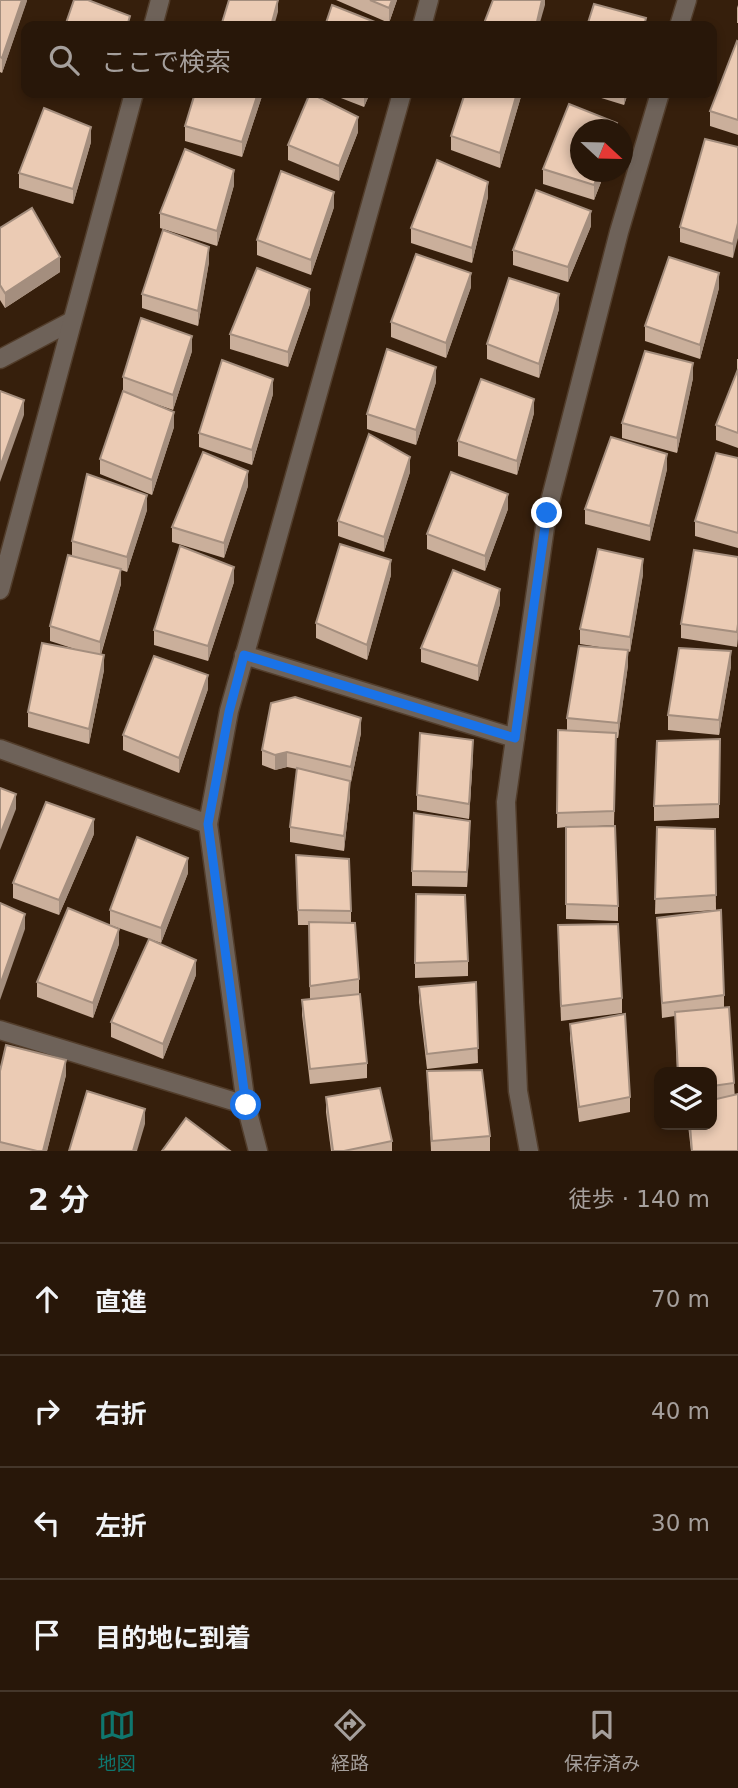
<!DOCTYPE html>
<html lang="ja">
<meta charset="utf-8">
<style>
:root{--surface:#281709;--page:#302012;--text:#f1f3f6;--muted:#a59f9c;--line:#44362a;--accent:#0f766e}
body{margin:0;font-family:"DejaVu Sans","Noto Sans JP",sans-serif;background:var(--page);color:var(--text)}
.controls{position:absolute;right:21px;bottom:21px;display:grid;overflow:hidden;border-radius:14px;box-shadow:0 4px 10px #0003}
.controls button{width:63px;height:63px;display:grid;place-items:center;padding:0;border:0;border-bottom:2px solid var(--line);background:var(--surface);color:var(--text);font:35px sans-serif}
.compass{position:absolute;left:570px;top:119px;width:63px;height:63px;border-radius:50%;background:var(--surface);box-shadow:0 4px 10px #0003;rotate:112deg}
.stop{position:absolute;width:21px;height:21px;margin:-16px;border:5px solid #1a73e8;border-radius:50%;background:#fff}
.stop.end{background:#1a73e8;border-color:#fff;box-shadow:0 2px 7px #0008}
.list{margin:0;padding:0;list-style:none}
h2{display:flex;justify-content:space-between;align-items:center;height:91px;margin:0;padding:0 28px;font-size:30px}
h2 small{font-size:23px;font-weight:400;color:var(--muted)}
.list li{display:grid;grid-template-columns:46px 1fr auto;gap:21px;align-items:center;box-sizing:border-box;height:112px;padding:0 28px;border-top:2px solid var(--line)}
.list b{display:block;font-size:26px;white-space:nowrap}
.list em{font-size:23px;font-style:normal;color:var(--muted)}
.icon{flex:none;width:38px;height:38px;fill:none;stroke:currentColor;stroke-width:2;stroke-linecap:round;stroke-linejoin:round}
.map{position:relative;flex:none;width:738px;height:1151px;overflow:hidden}
.search{position:absolute;background:var(--surface);box-shadow:0 4px 10px #0003;left:21px;right:21px;top:21px;height:77px;display:flex;align-items:center;gap:18px;box-sizing:border-box;padding:0 24px;border-radius:14px;color:var(--muted);font-size:26px}
.sheet{height:539px;background:var(--surface)}
nav{display:flex;justify-content:space-around;align-items:center;box-sizing:border-box;height:98px;border-top:2px solid var(--line);background:var(--surface);font-size:19px;color:var(--muted)}
nav a{display:grid;justify-items:center;gap:4px}
nav .on{color:var(--accent)}
.map>svg:first-child{display:block}
.lines{fill:none;stroke-linecap:round;stroke-linejoin:round}
.street-casing{stroke:#523d2b;stroke-width:21}
.street{stroke:#6e6259;stroke-width:18}
.wall{fill:#caaf9b}
.shaded-wall{fill:#a48e7e}
.building{fill:#ebcbb4;stroke:#a48e7e;stroke-width:2}
.route{stroke:#1a73e8;stroke-width:9}
</style>
<div class="map">
<svg width="738" height="1151" viewBox="0 0 738 1151">
<rect width="100%" height="100%" fill="#361f0c"/>
<g class="lines">
<!-- street casing -->
<g class="street-casing">
<g id="street">
<polyline points="153,26 160,0"/>
<polyline points="422,26 429,0"/>
<polyline points="679,26 687,0"/>
<polyline points="0,359 72,321"/>
<polyline points="0,590 134,93"/>
<polyline points="244,655 515,738"/>
<polyline points="0,749 208,824"/>
<polyline points="0,1030 246,1105"/>
<polyline points="258,1151 246,1105 208,824 229,711 402,93"/>
<polyline points="529,1151 518,1091 506,802 547,513 619,232 660,93"/>
</g>
</g>
<!-- street -->
<use href="#street" class="street"/>
</g>
<!-- wall -->
<g class="wall">
<polygon points="0,0 27,0 2,73 0,72"/>
<polygon points="336,0 397,0 389,23"/>
<polygon points="738,5 738,23 737,23 737,8"/>
<polygon points="738,42 738,135 710,126 710,111"/>
<polygon points="263,93 242,157 185,141 185,126"/>
<polygon points="328,93 370,93 364,107"/>
<polygon points="465,93 522,93 500,168 451,150 451,136"/>
<polygon points="585,93 628,93 624,105"/>
<polygon points="617,130 580,172 605,172 594,200 543,184 543,169"/>
<polygon points="358,132 339,181 288,160 288,145"/>
<polygon points="91,142 73,204 19,188 19,173"/>
<polygon points="738,147 733,258 680,242 680,227"/>
<polygon points="234,185 217,246 160,228 160,213"/>
<polygon points="488,197 472,263 411,243 411,228"/>
<polygon points="334,207 311,275 257,255 257,240"/>
<polygon points="591,226 568,282 513,265 513,250"/>
<polygon points="0,228 60,272 5,308 0,300"/>
<polygon points="209,262 198,326 142,308 142,294"/>
<polygon points="471,287 446,358 391,337 391,322"/>
<polygon points="719,288 700,359 645,341 645,326"/>
<polygon points="310,304 288,367 230,349 230,334"/>
<polygon points="559,309 539,378 487,359 487,344"/>
<polygon points="192,351 173,410 147,401 174,427 152,495 100,474 100,459 123,392 123,377"/>
<polygon points="737,359 738,359 738,448 716,440 716,425 737,371"/>
<polygon points="693,378 677,453 622,438 622,423"/>
<polygon points="436,382 416,445 367,429 367,414"/>
<polygon points="273,394 252,465 199,447 199,433"/>
<polygon points="534,413 517,475 458,456 458,441"/>
<polygon points="738,458 738,548 695,536 695,521"/>
<polygon points="667,469 650,541 585,524 585,509"/>
<polygon points="410,472 384,552 338,536 338,521"/>
<polygon points="248,486 224,558 172,542 172,527"/>
<polygon points="508,509 485,571 427,549 427,534"/>
<polygon points="147,510 127,572 121,570 121,584 101,655 104,670 89,744 28,727 28,712 78,650 50,641 50,626 72,556 72,541"/>
<polygon points="738,557 737,647 681,638 681,624"/>
<polygon points="643,574 630,652 628,651 628,665 618,738 616,738 614,825 580,827 618,906 618,921 566,919 566,827 557,828 558,730 567,730 567,718 612,649 580,644 580,629"/>
<polygon points="391,575 367,660 316,638 316,623"/>
<polygon points="234,582 208,661 154,645 154,630"/>
<polygon points="500,604 478,681 421,662 421,648"/>
<polygon points="731,666 719,735 668,730 668,715"/>
<polygon points="208,689 179,773 123,750 123,735"/>
<polygon points="361,733 351,782 350,782 350,796 344,851 290,842 290,827 297,769 287,767 275,770 262,765 262,750"/>
<polygon points="720,739 719,818 654,821 654,806"/>
<polygon points="473,755 469,819 417,810 417,795"/>
<polygon points="657,827 715,829 716,910 655,914"/>
<polygon points="94,834 59,915 13,898 13,883"/>
<polygon points="470,836 467,887 412,886 412,871"/>
<polygon points="296,855 351,911 351,923 359,979 359,994 345,996 367,1063 367,1078 310,1084 302,1015 302,1000 310,999 309,925 298,925"/>
<polygon points="188,873 161,943 110,925 110,910"/>
<polygon points="657,918 724,995 724,1007 734,1083 738,1151 691,1151 688,1125 712,1125 712,1072 677,1072 675,1016 662,1018"/>
<polygon points="558,940 622,998 622,1013 561,1021"/>
<polygon points="119,944 93,1018 37,997 37,982"/>
<polygon points="468,961 468,976 415,978 415,963"/>
<polygon points="196,975 163,1059 111,1037 111,1022"/>
<polygon points="476,982 478,1063 427,1069 419,1002 419,987"/>
<polygon points="570,1024 630,1097 630,1112 579,1122 570,1039"/>
<polygon points="0,1071 66,1075 47,1151 0,1151"/>
<polygon points="427,1071 490,1136 490,1151 431,1151"/>
<polygon points="326,1097 392,1141 392,1151 331,1151 326,1112"/>
</g>
<!-- shaded-wall -->
<g class="shaded-wall">
<polygon points="22,0 27,0 27,1 2,73 2,58"/>
<polygon points="278,0 278,12 274,26 271,26"/>
<polygon points="392,0 397,0 389,23 389,8"/>
<polygon points="542,0 545,0 545,5 539,26 536,26"/>
<polygon points="258,93 263,93 242,157 242,142"/>
<polygon points="364,93 370,93 364,107"/>
<polygon points="517,93 522,93 500,168 500,153"/>
<polygon points="624,93 628,93 624,105"/>
<polygon points="358,117 358,132 339,181 339,166"/>
<polygon points="91,127 91,142 73,204 73,189"/>
<polygon points="234,170 234,185 217,246 217,231"/>
<polygon points="599,172 605,172 594,200 594,185"/>
<polygon points="488,182 488,197 472,263 472,248"/>
<polygon points="334,192 334,207 311,275 311,260"/>
<polygon points="591,211 591,226 568,282 568,267"/>
<polygon points="738,223 738,238 733,258 733,244"/>
<polygon points="209,247 209,262 198,326 198,311"/>
<polygon points="60,257 60,272 5,308 5,293"/>
<polygon points="471,273 471,287 446,358 446,343"/>
<polygon points="719,273 719,288 700,359 700,345"/>
<polygon points="310,289 310,304 288,367 288,352"/>
<polygon points="559,294 559,309 539,378 539,364"/>
<polygon points="192,336 192,351 173,410 173,395"/>
<polygon points="693,363 693,378 677,453 677,438"/>
<polygon points="436,367 436,382 416,445 416,430"/>
<polygon points="273,379 273,394 252,465 252,450"/>
<polygon points="534,399 534,413 517,475 517,461"/>
<polygon points="24,400 24,415 0,482 0,467"/>
<polygon points="174,412 174,427 152,495 152,480"/>
<polygon points="667,454 667,469 650,541 650,526"/>
<polygon points="410,457 410,472 384,552 384,537"/>
<polygon points="248,471 248,486 224,558 224,543"/>
<polygon points="508,494 508,509 485,571 485,556"/>
<polygon points="147,495 147,510 127,572 127,557"/>
<polygon points="643,559 643,574 630,652 630,637"/>
<polygon points="391,560 391,575 367,660 367,645"/>
<polygon points="234,567 234,582 208,661 208,646"/>
<polygon points="121,569 121,584 100,657 100,642"/>
<polygon points="500,589 500,604 478,681 478,666"/>
<polygon points="738,624 738,639 737,647 737,632"/>
<polygon points="628,650 628,665 618,738 618,723"/>
<polygon points="731,651 731,666 719,735 719,720"/>
<polygon points="104,655 104,670 89,744 89,729"/>
<polygon points="208,675 208,689 179,773 179,758"/>
<polygon points="361,718 361,733 351,782 351,767"/>
<polygon points="473,740 473,755 469,819 469,804"/>
<polygon points="287,752 287,767 275,770 275,755"/>
<polygon points="350,781 350,796 344,851 344,836"/>
<polygon points="16,794 16,809 0,850 0,835"/>
<polygon points="94,819 94,834 59,915 59,900"/>
<polygon points="470,821 470,836 467,887 467,872"/>
<polygon points="188,858 188,873 161,943 161,928"/>
<polygon points="25,914 25,929 0,1000 0,985"/>
<polygon points="119,929 119,944 93,1018 93,1003"/>
<polygon points="196,960 196,975 163,1059 163,1044"/>
<polygon points="66,1060 66,1075 47,1151 43,1151"/>
<polygon points="145,1109 145,1124 137,1151 133,1151"/>
</g>
<!-- building -->
<g class="building">
<polygon points="0,0 22,0 2,58 0,57"/>
<polygon points="74,0 88,0 130,16 127,26 65,26"/>
<polygon points="229,0 278,0 271,26 221,26"/>
<polygon points="370,0 392,0 389,8"/>
<polygon points="493,0 542,0 536,26 483,26"/>
<polygon points="594,4 646,18 644,26 587,26"/>
<polygon points="332,5 385,26 325,26"/>
<polygon points="737,41 738,42 738,120 710,111"/>
<polygon points="195,93 258,93 242,142 185,126"/>
<polygon points="310,93 358,117 339,166 288,145"/>
<polygon points="465,93 517,93 500,153 451,136"/>
<polygon points="569,104 617,123 615,130 580,130 580,172 599,172 594,185 543,169"/>
<polygon points="44,108 91,127 73,189 19,173"/>
<polygon points="705,139 738,147 738,223 733,244 680,227"/>
<polygon points="185,149 234,170 217,231 160,213"/>
<polygon points="437,160 488,182 472,248 411,228"/>
<polygon points="281,171 334,192 311,260 257,240"/>
<polygon points="536,190 591,211 568,267 513,250"/>
<polygon points="32,208 60,257 5,293 0,285 0,228"/>
<polygon points="163,230 209,247 198,311 142,294"/>
<polygon points="416,254 471,273 446,343 391,322"/>
<polygon points="669,257 719,273 700,345 645,326"/>
<polygon points="257,268 310,289 288,352 230,334"/>
<polygon points="509,278 559,294 539,364 487,344"/>
<polygon points="141,318 192,336 173,395 123,377"/>
<polygon points="387,349 436,367 416,430 367,414"/>
<polygon points="645,351 693,363 677,438 622,423"/>
<polygon points="222,360 273,379 252,450 199,433"/>
<polygon points="738,369 738,433 716,425"/>
<polygon points="481,379 534,399 517,461 458,441"/>
<polygon points="0,391 24,400 0,467"/>
<polygon points="123,391 174,412 152,480 100,459"/>
<polygon points="369,434 410,457 384,537 338,521"/>
<polygon points="611,437 667,454 650,526 585,509"/>
<polygon points="203,452 248,471 224,543 172,527"/>
<polygon points="716,453 738,458 738,533 695,521"/>
<polygon points="451,472 508,494 485,556 427,534"/>
<polygon points="87,474 147,495 127,557 72,541"/>
<polygon points="340,544 391,560 367,645 316,623"/>
<polygon points="180,546 234,567 208,646 154,630"/>
<polygon points="598,549 643,559 630,637 580,629"/>
<polygon points="694,550 738,557 738,624 737,632 681,624"/>
<polygon points="68,555 121,569 100,642 50,626"/>
<polygon points="453,570 500,589 478,666 421,648"/>
<polygon points="42,643 104,655 89,729 28,712"/>
<polygon points="579,646 628,650 618,723 567,718"/>
<polygon points="679,648 731,651 719,720 668,715"/>
<polygon points="154,656 208,675 179,758 123,735"/>
<polygon points="295,697 361,718 351,767 287,752 275,755 262,750 271,703"/>
<polygon points="558,730 616,733 614,811 557,813"/>
<polygon points="420,733 473,740 469,804 417,795"/>
<polygon points="720,739 719,804 654,806 657,741"/>
<polygon points="297,768 350,781 344,836 290,827"/>
<polygon points="0,788 16,794 0,835"/>
<polygon points="46,802 94,819 59,900 13,883"/>
<polygon points="414,813 470,821 467,872 412,871"/>
<polygon points="615,826 618,906 566,904 566,827"/>
<polygon points="657,827 715,829 716,895 655,899"/>
<polygon points="137,837 188,858 161,928 110,910"/>
<polygon points="296,855 349,859 351,911 298,910"/>
<polygon points="416,894 465,895 468,961 415,963"/>
<polygon points="0,903 25,914 0,985"/>
<polygon points="68,908 119,929 93,1003 37,982"/>
<polygon points="721,910 724,995 662,1003 657,918"/>
<polygon points="309,922 355,923 359,979 310,986"/>
<polygon points="618,924 622,998 561,1006 558,925"/>
<polygon points="149,939 196,960 163,1044 111,1022"/>
<polygon points="476,982 478,1048 427,1054 419,987"/>
<polygon points="360,994 367,1063 310,1069 302,1000"/>
<polygon points="729,1007 734,1083 712,1086 712,1072 678,1072 675,1012"/>
<polygon points="625,1014 630,1097 579,1107 570,1024"/>
<polygon points="6,1045 66,1060 43,1151 37,1151 0,1142 0,1071"/>
<polygon points="482,1070 490,1136 432,1141 427,1071"/>
<polygon points="380,1088 392,1141 344,1151 333,1151 326,1097"/>
<polygon points="87,1091 145,1109 133,1151 69,1151"/>
<polygon points="738,1094 738,1151 692,1151 690,1125 712,1125 712,1100"/>
<polygon points="186,1118 230,1151 162,1151"/>
</g>
<g class="lines">
<!-- route -->
<polyline class="route" points="246,1105 208,824 229,712 244,655 515,738 547,513"/>
</g>
</svg>
<div class="controls">
<button><svg class="icon" aria-label="layers" viewBox="0 0 24 24"><path d="M12 4l9 5-9 5-9-5zM3 14l9 5 9-5"/></svg></button>
</div>
<svg class="compass" viewBox="-18 -18 36 36"><path d="M0-13l5 13h-10z" fill="#e53935"/><path d="M0 13l5-13h-10z" fill="#a59f9c"/></svg>
<div class="stop" style="left:246px;top:1105px"></div>
<div class="stop end" style="left:547px;top:513px"></div>
<div class="search"><svg class="icon" aria-label="search" viewBox="0 0 24 24"><circle cx="10" cy="10" r="6"/><path d="M15 15l6 6"/></svg>ここで検索</div>
</div>
<section class="sheet">
<h2>2 分<small>徒歩 · 140 m</small></h2>
<ul class="list">
<li><svg class="icon" aria-label="ahead" viewBox="0 0 24 24"><path d="M12 20V5M6 11l6-6 6 6"/></svg><div><b>直進</b></div><em>70 m</em></li>
<li><svg class="icon" aria-label="right" viewBox="0 0 24 24"><path d="M7 20v-9h11M14 6l5 5-5 5"/></svg><div><b>右折</b></div><em>40 m</em></li>
<li><svg class="icon" aria-label="left" viewBox="0 0 24 24"><path d="M17 20v-9H6M10 6l-5 5 5 5"/></svg><div><b>左折</b></div><em>30 m</em></li>
<li><svg class="icon" aria-label="arrive" viewBox="0 0 24 24"><path d="M6 21V4h12l-3 4 3 4H6"/></svg><div><b>目的地に到着</b></div></li>
</ul>
</section>
<nav>
<a class="on"><svg class="icon" aria-label="map" viewBox="0 0 24 24"><path d="M3 6l6-2 6 2 6-2v14l-6 2-6-2-6 2zM9 4v14M15 6v14"/></svg>地図</a>
<a><svg class="icon" aria-label="directions" viewBox="0 0 24 24"><path d="M12 3l9 9-9 9-9-9zM9 14v-3h6M13 9l2 2-2 2"/></svg>経路</a>
<a><svg class="icon" aria-label="saved" viewBox="0 0 24 24"><path d="M7 4h10v16l-5-4-5 4z"/></svg>保存済み</a>
</nav>
